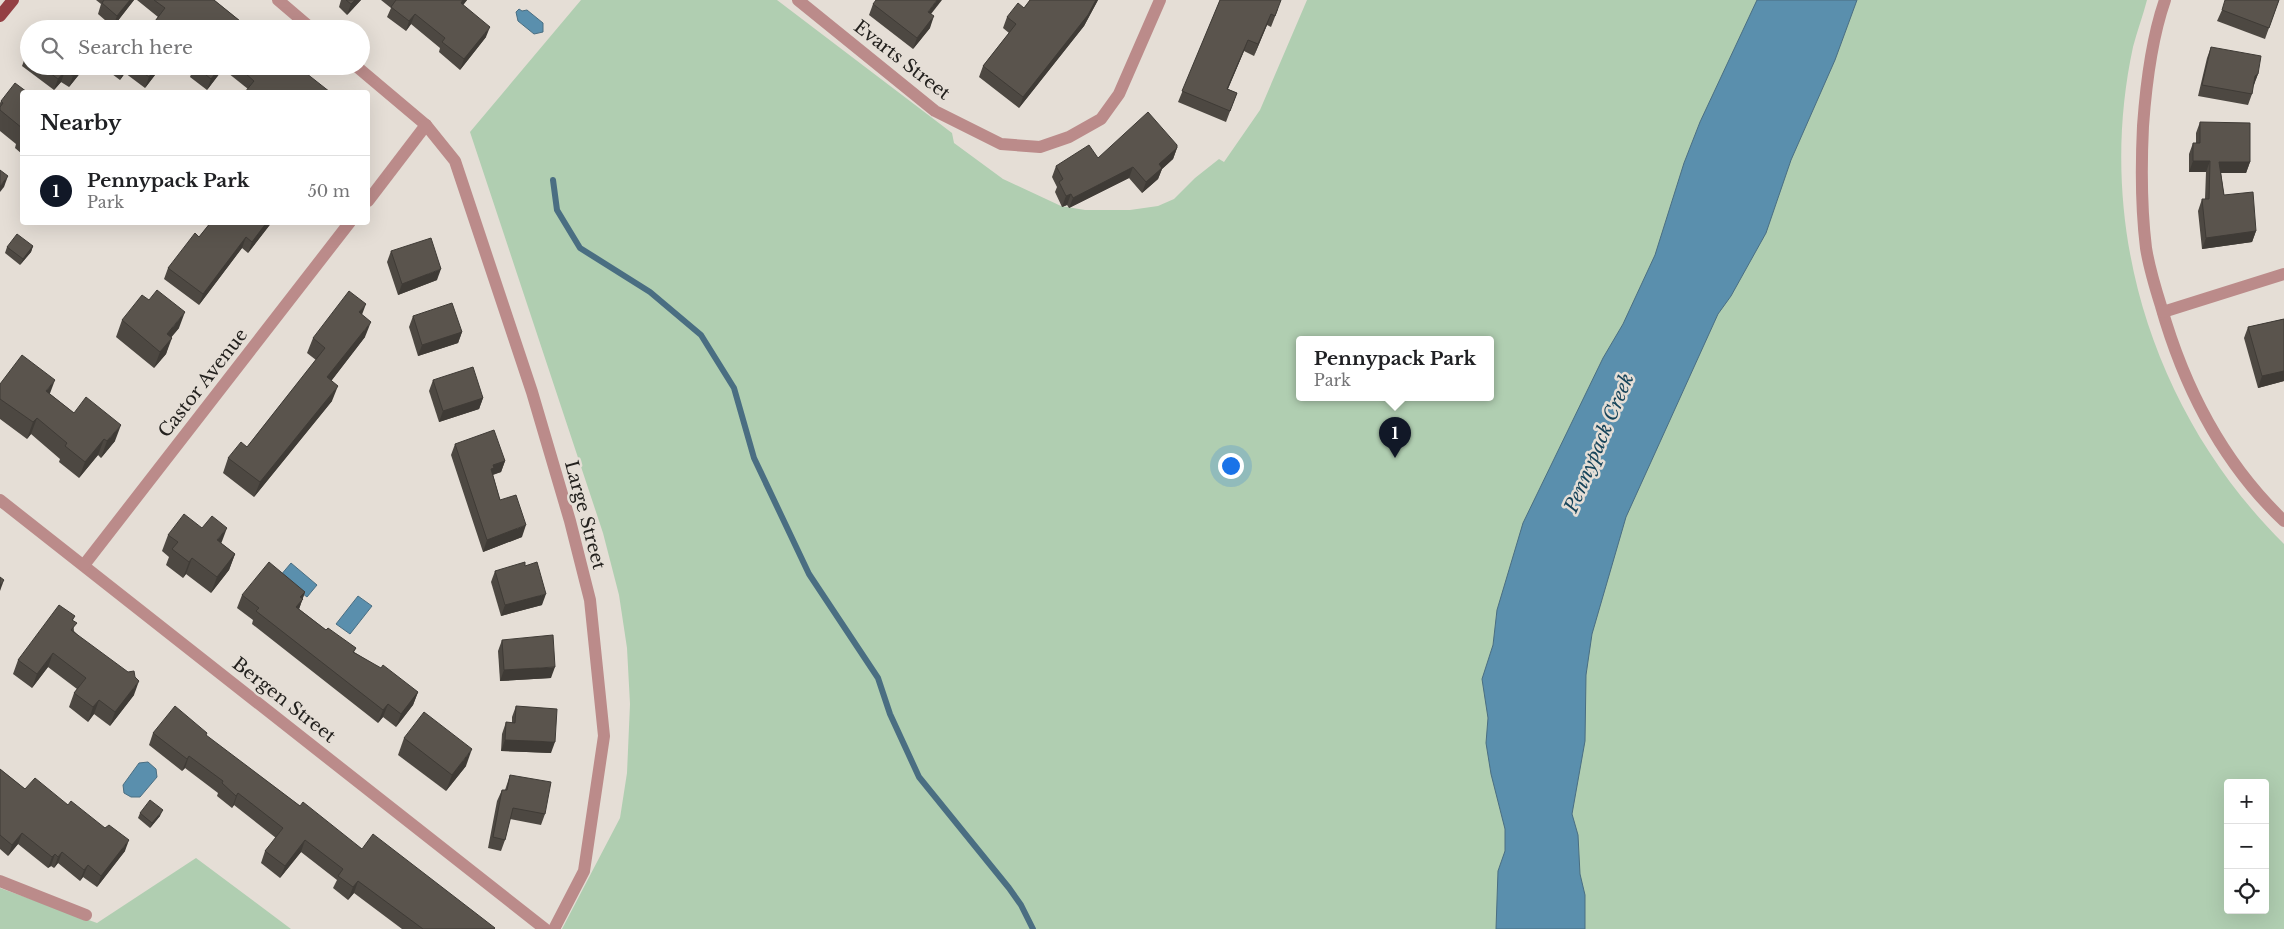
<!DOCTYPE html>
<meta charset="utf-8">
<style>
:root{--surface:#fff;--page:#f6f6f6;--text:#202124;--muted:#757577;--line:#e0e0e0;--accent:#111827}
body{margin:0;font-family:"Libre Baskerville",serif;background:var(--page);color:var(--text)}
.controls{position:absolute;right:15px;bottom:15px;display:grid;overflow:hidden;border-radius:5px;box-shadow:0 5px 20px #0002}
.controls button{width:45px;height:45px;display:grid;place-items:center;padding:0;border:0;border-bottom:1px solid var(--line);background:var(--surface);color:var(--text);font:25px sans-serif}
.you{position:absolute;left:1230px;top:465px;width:18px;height:18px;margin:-12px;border:4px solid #fff;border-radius:50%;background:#1a73e8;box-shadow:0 0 0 8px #1a73e833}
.badge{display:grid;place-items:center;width:32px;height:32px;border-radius:50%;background:var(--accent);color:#fff;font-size:16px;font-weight:700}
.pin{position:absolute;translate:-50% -41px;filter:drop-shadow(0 1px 2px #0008)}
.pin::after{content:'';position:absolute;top:26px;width:18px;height:15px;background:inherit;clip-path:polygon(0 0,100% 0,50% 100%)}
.popup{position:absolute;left:1296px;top:336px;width:198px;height:65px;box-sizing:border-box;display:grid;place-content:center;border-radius:5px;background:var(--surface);filter:drop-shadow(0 1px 4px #0005);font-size:16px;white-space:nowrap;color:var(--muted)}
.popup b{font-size:19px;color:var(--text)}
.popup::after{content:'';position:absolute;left:50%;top:100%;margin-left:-10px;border:10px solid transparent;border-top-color:var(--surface)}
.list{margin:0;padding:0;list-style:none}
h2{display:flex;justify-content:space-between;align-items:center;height:65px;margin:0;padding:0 20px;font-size:21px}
h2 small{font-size:16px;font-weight:400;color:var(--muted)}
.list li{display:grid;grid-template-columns:32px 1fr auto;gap:15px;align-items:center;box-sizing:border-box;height:70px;padding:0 20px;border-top:1px solid var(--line)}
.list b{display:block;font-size:19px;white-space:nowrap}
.list p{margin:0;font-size:16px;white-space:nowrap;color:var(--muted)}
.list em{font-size:16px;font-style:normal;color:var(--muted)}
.icon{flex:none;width:28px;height:28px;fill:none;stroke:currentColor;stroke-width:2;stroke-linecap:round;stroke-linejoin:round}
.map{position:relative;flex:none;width:2284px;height:929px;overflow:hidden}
.search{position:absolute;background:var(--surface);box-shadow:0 5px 20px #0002;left:20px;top:20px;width:350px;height:55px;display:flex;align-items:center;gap:12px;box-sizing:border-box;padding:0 18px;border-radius:28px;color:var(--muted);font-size:19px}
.panel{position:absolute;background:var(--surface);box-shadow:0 5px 20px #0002;left:20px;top:90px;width:350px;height:135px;border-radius:5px}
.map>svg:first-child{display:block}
.green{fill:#b0ceb1;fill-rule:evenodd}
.water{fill:#5a8fad;stroke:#4a6e82}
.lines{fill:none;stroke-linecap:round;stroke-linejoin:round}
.stream{stroke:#4a6e82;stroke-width:6}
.street{stroke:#bb8b8a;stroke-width:12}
.primary{stroke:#944044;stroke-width:12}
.wall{fill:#4d4842}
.shaded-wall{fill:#3f3b36}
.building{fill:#5a544d;stroke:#3f3b36}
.labels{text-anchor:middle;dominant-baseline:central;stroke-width:5;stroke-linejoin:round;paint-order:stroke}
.street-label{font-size:18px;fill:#23211e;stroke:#e5ded6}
.water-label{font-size:19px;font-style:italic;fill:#17445a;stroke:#e5ded6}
</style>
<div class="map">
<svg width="2284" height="929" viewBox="0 0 2284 929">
<rect width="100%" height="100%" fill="#e5ded6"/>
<!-- green -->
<g class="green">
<path d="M581,0H777L952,133L954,143L1003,179L1061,206L1085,210H1130L1158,206L1174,199L1195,178L1219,159L1224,162L1260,110L1307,0H2147C2143,16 2137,31 2133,47C2094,228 2154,415 2284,544V929H562L620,818L627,773L630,704L627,648L619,595L603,533L470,132ZM1300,339H1490V397H1300ZM2228,783H2265V910H2228Z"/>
<polygon points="196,858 291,929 0,929 0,888 97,923"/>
</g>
<!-- water -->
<g class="water">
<polygon points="1757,0 1857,0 1835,60 1791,160 1766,233 1731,296 1718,314 1626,517 1592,634 1586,675 1585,741 1572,814 1578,835 1580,874 1585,895 1585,929 1496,929 1498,871 1505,851 1505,829 1491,774 1486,743 1488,718 1482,679 1493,645 1497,610 1523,523 1603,358 1623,324 1655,255 1684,163 1700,122"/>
<polygon points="519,9 522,11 527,10 543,23 543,32 534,34 518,21 516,12"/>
<polygon points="291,563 317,585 307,597 280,576"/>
<polygon points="358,596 372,606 350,634 336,624"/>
<polygon points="148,762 156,769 157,777 140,797 131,797 124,793 123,785 139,763"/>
</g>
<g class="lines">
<!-- stream -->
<polyline class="stream" points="553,180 557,210 580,248 650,292 701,335 734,388 754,458 809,574 878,678 890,714 919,777 1009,888 1021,905 1033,929"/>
<!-- street -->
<g class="street">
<polyline points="278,0 312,29"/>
<polyline points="798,0 935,111 1001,144 1040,147 1069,137 1101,119 1119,94 1160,0"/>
<path d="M2165,0C2151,40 2146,84 2143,126C2141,167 2141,207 2146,248C2149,267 2155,287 2161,306C2184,387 2223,463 2284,521"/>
<polyline points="356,66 426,125 455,161 532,392 570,521 590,600 604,736 584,871 554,929"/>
<polyline points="368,201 426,125"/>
<polyline points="2163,312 2284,274"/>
<polyline points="0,500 545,929"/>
<polyline points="84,565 350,222"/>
<polyline points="0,881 86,915"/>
</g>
<!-- primary -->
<polyline class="primary" points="0,16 13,0"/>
</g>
<!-- wall -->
<g class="wall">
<polygon points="96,0 134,0 113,27 98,14 101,4"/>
<polygon points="137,0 214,0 250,29 149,29 158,17"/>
<polygon points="341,0 361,0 347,15 339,7"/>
<polygon points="381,0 467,0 463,5 486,37 460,70 439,52 440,48 411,24 406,31 387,17 391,8"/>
<polygon points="1030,0 1098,0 1084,26 1019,108 979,77 983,66 1009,33 1003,28 1007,17 1024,8"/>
<polygon points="1220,0 1278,9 1271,27 1267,25 1254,56 1244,51 1228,89 1237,93 1226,122 1178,102"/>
<polygon points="2279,0 2265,39 2217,21 2222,10"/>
<polygon points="873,4 931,14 930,28 913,49 869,15"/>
<polygon points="2211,47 2258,74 2253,86 2252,94 2248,105 2198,96 2207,58"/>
<polygon points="29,52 29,66 83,66 81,72 69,87 61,82 54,90 22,66 26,55"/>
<polygon points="105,66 158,66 155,75 145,88 125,73 120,80 104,68"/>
<polygon points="194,66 297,66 248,89 223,69 207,90 190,77"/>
<polygon points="22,92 22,154 15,148 16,144 0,131 0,103 1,101"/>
<polygon points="2200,122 2250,162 2246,173 2221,173 2224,195 2256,231 2252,242 2202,249 2198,211 2202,199 2205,199 2206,172 2189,172 2189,154 2193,143 2196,143 2196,133"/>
<polygon points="1177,148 1173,159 1162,169 1158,179 1142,193 1129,178 1069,208 1067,205 1062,207 1055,192 1057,187 1052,177 1056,166 1098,158"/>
<polygon points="211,222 272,222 248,253 242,248 199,305 164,279 168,268 199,237"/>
<polygon points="33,246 31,252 20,265 5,253 7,247"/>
<polygon points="391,251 437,280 398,295 387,262"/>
<polygon points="362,315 365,337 331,381 332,401 254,497 223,473 228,458 247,447 316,360 307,353 313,338"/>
<polygon points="413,316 462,332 458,343 418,356 409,327"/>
<polygon points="2284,319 2284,381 2258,388 2244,338 2248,327"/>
<polygon points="122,320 179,328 171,337 166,354 154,368 116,337"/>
<polygon points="433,380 483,398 479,409 439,422 429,391"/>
<polygon points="0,384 50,394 74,413 115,441 101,458 98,455 79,478 59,462 60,459 31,434 27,439 0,419"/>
<polygon points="455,444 505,461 501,472 493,475 500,500 522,537 483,552 451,455"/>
<polygon points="168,535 221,543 235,554 229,570 211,593 186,574 183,578 166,565 169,557 162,551"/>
<polygon points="525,566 542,605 501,616 491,582 495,571"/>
<polygon points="305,592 299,609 326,630 356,648 354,652 418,692 413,705 396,727 383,717 378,723 252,624 253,620 237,608 242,595"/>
<polygon points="75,616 73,620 74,631 134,695 110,726 94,714 88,722 69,707 74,693 77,689 48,667 32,688 13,674 18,660"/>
<polygon points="502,640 551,678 500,681 498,651"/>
<polygon points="516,706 551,753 501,751 502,734 506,722 512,723 512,717"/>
<polygon points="153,733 206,736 300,806 362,849 495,929 402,929 354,893 348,900 333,888 337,880 301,852 280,878 261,863 265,851 276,838 234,805 232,808 217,796 218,793 185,768 182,771 149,745"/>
<polygon points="404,738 466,766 446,791 398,755"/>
<polygon points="0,769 25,789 125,851 97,887 83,877 80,881 58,863 54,868 51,866 48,868 18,844 8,856 0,849"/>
<polygon points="510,775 545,814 541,825 510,819 505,840 501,851 488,848 497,801 502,790 505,790"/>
<polygon points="140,813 160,816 150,828 138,818"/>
</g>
<!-- shaded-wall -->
<g class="shaded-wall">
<polygon points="130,0 134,0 113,27 117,16"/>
<polygon points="355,0 361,0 347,15 351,4"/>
<polygon points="463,0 467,0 457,13 461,3"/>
<polygon points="937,0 942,0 924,23 928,12"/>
<polygon points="1096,0 1098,0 1084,26 1019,108 1023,97"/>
<polygon points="415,14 411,24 406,31 409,21"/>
<polygon points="1271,14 1267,25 1254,56 1258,44"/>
<polygon points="934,16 930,28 913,49 917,38"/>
<polygon points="490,27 486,37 460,70 464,59"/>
<polygon points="1248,40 1244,51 1223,100 1227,89"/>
<polygon points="81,66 83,66 81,72 69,87 73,76"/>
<polygon points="126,66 127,66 125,73 120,80 124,69"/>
<polygon points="157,66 158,66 155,75 145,88 149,77"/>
<polygon points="221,66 224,66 223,69 207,90 211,79"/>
<polygon points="65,71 61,82 54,90 58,79"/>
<polygon points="2258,74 2254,85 2251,87 2255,76"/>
<polygon points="1177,148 1173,159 1162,169 1158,179 1142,193 1146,182 1159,164"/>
<polygon points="2193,161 2210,161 2206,172 2189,172"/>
<polygon points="2219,162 2250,162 2246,173 2215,173"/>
<polygon points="1133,167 1129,178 1069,208 1073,198"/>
<polygon points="8,176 4,187 0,192 0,186"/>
<polygon points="1071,194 1067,205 1062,207 1066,196"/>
<polygon points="267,222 272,222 248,253 252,242"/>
<polygon points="2256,231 2252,242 2202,249 2206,238"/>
<polygon points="246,237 242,248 199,305 203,294"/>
<polygon points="33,246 31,252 20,265 23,259"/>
<polygon points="441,269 437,280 398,295 402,284"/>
<polygon points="366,304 360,320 359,312"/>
<polygon points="185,312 179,328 161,350 167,334"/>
<polygon points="371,322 365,337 322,393 327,377"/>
<polygon points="462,332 458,343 418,356 422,345"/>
<polygon points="172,338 166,354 154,368 160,352"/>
<polygon points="2284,371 2284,381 2258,388 2262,376"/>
<polygon points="55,380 49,396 46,391"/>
<polygon points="338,386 332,401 254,497 260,482"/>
<polygon points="483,398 479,409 439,422 443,411"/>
<polygon points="37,418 31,434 27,439 33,422"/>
<polygon points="121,425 115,441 101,458 107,441"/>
<polygon points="104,439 98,455 79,478 85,462"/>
<polygon points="505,461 501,472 491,475 487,480 493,465"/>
<polygon points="526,525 522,537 483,552 487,540"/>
<polygon points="227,528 221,544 217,540"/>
<polygon points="235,554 229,570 211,593 217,577"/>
<polygon points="192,558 186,574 183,578 189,562"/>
<polygon points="4,580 0,591 0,585"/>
<polygon points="305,592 298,612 291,620 300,597"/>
<polygon points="546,594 542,605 501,616 505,605"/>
<polygon points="53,653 48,667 32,688 37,674"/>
<polygon points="555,667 551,678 500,681 504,670"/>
<polygon points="139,681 134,695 110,726 115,712"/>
<polygon points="418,692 413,705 396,727 401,714"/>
<polygon points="99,700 94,714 88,722 93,707"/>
<polygon points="388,704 383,717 378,723 383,710"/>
<polygon points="505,740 555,742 551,753 501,751"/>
<polygon points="472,749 466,766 446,791 452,775"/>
<polygon points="189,756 185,768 182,771 187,759"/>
<polygon points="238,793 234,805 232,808 236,796"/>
<polygon points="163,810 160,816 150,828 152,823"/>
<polygon points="22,833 18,844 8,856 12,845"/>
<polygon points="129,840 125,851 97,887 101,876"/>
<polygon points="305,840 301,852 280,878 285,866"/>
<polygon points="62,852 58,863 54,868 58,857"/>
<polygon points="55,854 51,866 48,868 52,857"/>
<polygon points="88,865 83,877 80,881 84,870"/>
<polygon points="358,881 354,893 348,900 353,887"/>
</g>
<!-- building -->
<g class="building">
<polygon points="104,0 130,0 117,16 102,3"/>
<polygon points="154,0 214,0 250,29 189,29 183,24 179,29 149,29 165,8"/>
<polygon points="346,0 355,0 351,4"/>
<polygon points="396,0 463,0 461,3 490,27 464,59 442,42 445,38 415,14 409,21 391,7"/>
<polygon points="876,0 937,0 928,12 934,16 917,38 873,4"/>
<polygon points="1030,0 1096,0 1088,15 1023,97 983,66 1016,24 1007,17 1018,3 1024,8"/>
<polygon points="1220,0 1281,0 1275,16 1271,14 1258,44 1248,40 1227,89 1237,93 1230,111 1182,91"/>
<polygon points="2225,0 2279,0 2269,28 2222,10"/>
<polygon points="2211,47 2261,56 2258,74 2255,76 2252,94 2202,85"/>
<polygon points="41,66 81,66 73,76 65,71 58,79"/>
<polygon points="134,66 157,66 149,77"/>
<polygon points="195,66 221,66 211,79"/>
<polygon points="237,66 297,66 330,92 245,92 254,81"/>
<polygon points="15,83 27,92 22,92 22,128 0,110 0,107 3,103 1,101"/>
<polygon points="1148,112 1177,145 1177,148 1159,164 1162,168 1146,182 1133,167 1073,198 1071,194 1066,196 1059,182 1063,179 1056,166 1089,145 1098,158"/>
<polygon points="2200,122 2250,123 2250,162 2219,162 2224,195 2253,192 2256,231 2206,238 2202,199 2209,199 2210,161 2193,161 2193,143 2200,143"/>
<polygon points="0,170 8,176 0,186"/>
<polygon points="211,222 267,222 252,242 246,237 203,294 168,268 195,233 199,237"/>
<polygon points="17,234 33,246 23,259 7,247"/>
<polygon points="431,238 441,269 402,284 391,251"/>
<polygon points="157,290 185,312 167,334 172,338 160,352 122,320 142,295 149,300"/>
<polygon points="349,291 366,304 359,312 371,322 327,377 338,386 260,482 228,458 241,442 247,447 325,348 313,338"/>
<polygon points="452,303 462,332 422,345 413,316"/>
<polygon points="2284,319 2284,371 2262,376 2248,327"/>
<polygon points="22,355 55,380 46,391 74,413 86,397 121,425 107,441 104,439 85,462 65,446 67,443 37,418 33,422 0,399 0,384"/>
<polygon points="473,367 483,398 443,411 433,380"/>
<polygon points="494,430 505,461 493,465 494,468 491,469 500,500 516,495 526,525 487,540 455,444"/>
<polygon points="184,514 202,528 212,516 227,528 217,540 235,554 217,577 192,558 189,562 172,549 178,542 168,535"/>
<polygon points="269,562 305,592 300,597 303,599 296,607 326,630 328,628 356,648 353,652 381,668 383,665 418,692 401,714 388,704 383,710 256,611 259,608 242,595"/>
<polygon points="525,562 525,566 537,562 546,594 505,605 495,571"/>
<polygon points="0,577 4,580 0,585"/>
<polygon points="59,605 75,616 72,620 77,623 71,630 128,672 134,671 135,677 139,681 115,712 99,700 93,707 74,693 86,678 53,653 37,674 18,660"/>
<polygon points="553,635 555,667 504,670 502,640"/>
<polygon points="175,706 207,733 206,735 300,806 303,802 362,849 373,834 495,928 494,929 423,929 358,881 353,887 338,876 343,869 305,840 285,866 265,851 283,828 238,793 236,796 222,783 223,781 189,756 187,759 153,733"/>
<polygon points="516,706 557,709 555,742 505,740 506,722 515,723"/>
<polygon points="424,712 472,749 452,775 404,738"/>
<polygon points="0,769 25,789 35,778 68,805 71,801 105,828 109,825 129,840 101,876 88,865 84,870 62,852 58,857 55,854 52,857 22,833 12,845 0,835"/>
<polygon points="510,775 551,782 545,814 513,808 505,840 493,837 502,790 507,790"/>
<polygon points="150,800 163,810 152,823 140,813"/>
</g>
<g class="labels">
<!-- street labels -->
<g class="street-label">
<text transform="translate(902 60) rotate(38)">Evarts Street</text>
<text transform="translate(203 383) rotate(-52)">Castor Avenue</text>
<text transform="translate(585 515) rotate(75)">Large Street</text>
<text transform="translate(284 700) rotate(38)">Bergen Street</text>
</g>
<!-- water labels -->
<g class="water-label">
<text transform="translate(1599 443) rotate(-67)">Pennypack Creek</text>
</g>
</g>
</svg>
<div class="controls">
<button>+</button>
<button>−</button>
<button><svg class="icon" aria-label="locate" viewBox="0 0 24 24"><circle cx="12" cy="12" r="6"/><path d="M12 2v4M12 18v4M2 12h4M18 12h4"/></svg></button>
</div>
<div class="you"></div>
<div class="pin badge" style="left:1395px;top:458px">1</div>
<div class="popup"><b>Pennypack Park</b>Park</div>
<div class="search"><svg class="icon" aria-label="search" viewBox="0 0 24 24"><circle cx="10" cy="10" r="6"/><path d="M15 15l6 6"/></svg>Search here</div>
<section class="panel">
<h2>Nearby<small></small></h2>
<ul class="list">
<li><span class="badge">1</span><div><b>Pennypack Park</b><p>Park</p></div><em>50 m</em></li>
</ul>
</section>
</div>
